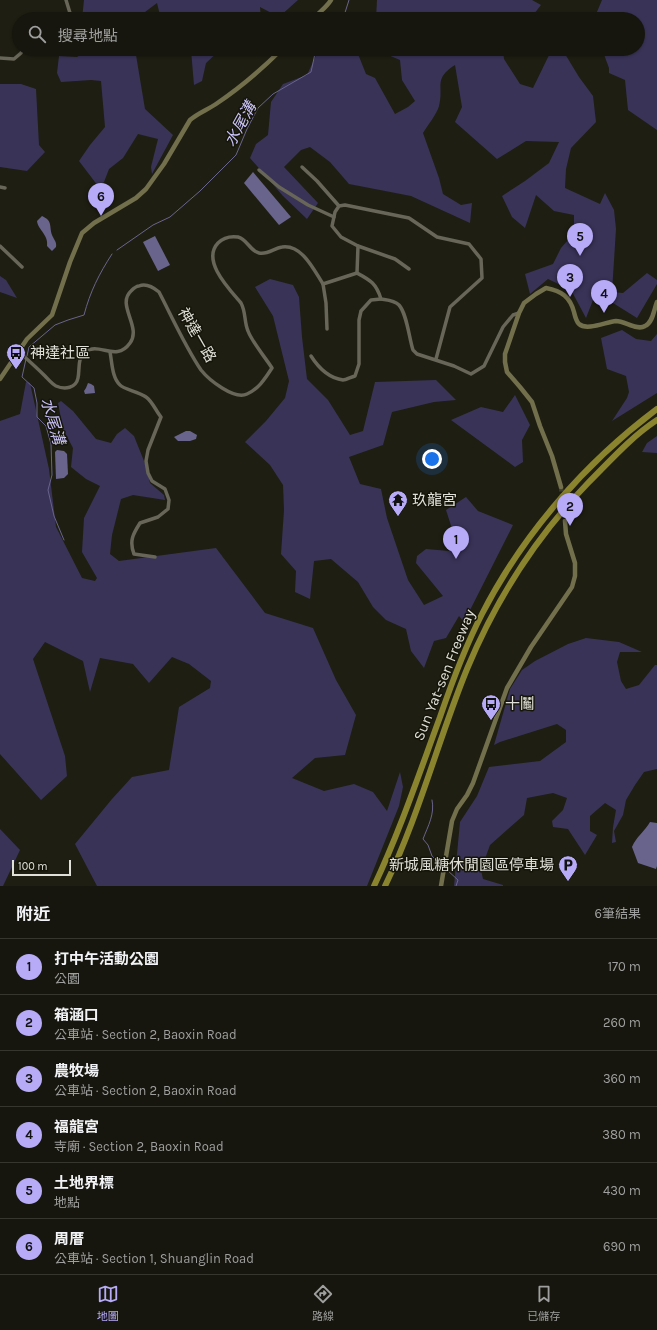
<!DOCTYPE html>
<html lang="zh-TW">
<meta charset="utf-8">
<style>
:root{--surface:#17160e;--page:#24231c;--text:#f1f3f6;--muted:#9e9f9e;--line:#36352e;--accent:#b7abf8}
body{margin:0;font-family:Karla,"Noto Sans TC",sans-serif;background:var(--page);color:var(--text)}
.scale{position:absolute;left:12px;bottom:10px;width:59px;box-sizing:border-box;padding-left:4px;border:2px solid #e0e0d8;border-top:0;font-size:11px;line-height:14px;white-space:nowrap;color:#e0e0d8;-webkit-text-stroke:3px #16150a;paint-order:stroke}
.you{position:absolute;left:432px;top:459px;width:14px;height:14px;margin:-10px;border:3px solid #fff;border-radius:50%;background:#1a73e8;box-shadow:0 0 0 6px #1a73e833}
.badge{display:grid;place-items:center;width:26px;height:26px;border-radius:50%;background:var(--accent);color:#111;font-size:13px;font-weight:700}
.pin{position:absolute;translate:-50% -33px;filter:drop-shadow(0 1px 2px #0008)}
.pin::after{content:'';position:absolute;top:21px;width:14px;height:12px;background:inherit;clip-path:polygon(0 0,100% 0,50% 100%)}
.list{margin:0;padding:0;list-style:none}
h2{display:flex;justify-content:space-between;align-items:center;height:52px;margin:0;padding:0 16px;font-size:17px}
h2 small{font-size:13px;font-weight:400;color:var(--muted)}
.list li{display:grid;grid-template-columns:26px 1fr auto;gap:12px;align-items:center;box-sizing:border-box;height:56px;padding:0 16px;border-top:1px solid var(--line)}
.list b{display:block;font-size:15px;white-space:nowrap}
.list p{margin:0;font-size:13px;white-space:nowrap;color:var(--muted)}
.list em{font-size:13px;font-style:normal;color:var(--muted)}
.icon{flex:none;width:22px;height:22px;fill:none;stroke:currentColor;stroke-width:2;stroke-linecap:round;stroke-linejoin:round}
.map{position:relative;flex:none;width:657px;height:886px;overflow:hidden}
.search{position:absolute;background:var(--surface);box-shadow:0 1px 3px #0004;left:12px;right:12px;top:12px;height:44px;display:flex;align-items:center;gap:10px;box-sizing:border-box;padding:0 14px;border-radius:22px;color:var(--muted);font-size:15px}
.sheet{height:388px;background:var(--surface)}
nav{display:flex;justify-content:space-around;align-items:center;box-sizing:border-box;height:56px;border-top:1px solid var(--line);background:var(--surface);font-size:11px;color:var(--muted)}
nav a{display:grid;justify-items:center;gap:2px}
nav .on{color:var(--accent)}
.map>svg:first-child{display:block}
.green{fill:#393357}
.water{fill:#69648c}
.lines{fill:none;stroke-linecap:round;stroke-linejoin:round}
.stream{stroke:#69648c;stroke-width:1}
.secondary-tunnel{stroke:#3c3b30;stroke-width:4.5;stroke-dasharray:4.5 2;stroke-linecap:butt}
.street{stroke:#676658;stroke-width:3.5}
.secondary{stroke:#726f4c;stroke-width:4.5}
.highway{stroke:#8b842f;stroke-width:6}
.labels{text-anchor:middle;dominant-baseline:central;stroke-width:3;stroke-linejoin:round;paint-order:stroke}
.street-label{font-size:15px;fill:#e0e0d8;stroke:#16150a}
.poi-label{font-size:15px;fill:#e0e0d8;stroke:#16150a;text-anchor:start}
.water-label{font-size:16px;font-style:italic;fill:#cac3f9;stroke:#16150a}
</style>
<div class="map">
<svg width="657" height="886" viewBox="0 0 657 886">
<rect width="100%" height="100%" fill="#1f1e12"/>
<!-- green -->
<g class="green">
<polygon points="84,0 298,0 279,17 260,7 261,19 161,19 157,3 141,15 140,19 82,19"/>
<polygon points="377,0 532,0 541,5 530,19 376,19"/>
<polygon points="602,0 657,0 657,130 628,110 625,80 609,73 609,68 602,49 638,49 638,19 594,19"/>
<polygon points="83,49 135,49 145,109 173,135 152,174 151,167 158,139 138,134 123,158 109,169 104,182 98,186 79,161 90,145 105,127 101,81 91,80 61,82 57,73 59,56 77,57 83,53"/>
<polygon points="189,49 221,49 206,63 202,81 194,85 191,50"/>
<path d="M319,49H356L366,74L375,78L395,114L408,107L415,101L402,80L400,60L374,49H503L504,59L520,84L533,88L552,49H562L579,77L593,96L596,122L571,148L566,169L565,188L600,204L605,193L614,210L616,229L612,292L623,293L647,273L657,280V284L637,318L605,298L595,295L586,318L571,290L548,279L530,294L525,274L553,264L561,248L574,233V215L554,211L536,195L525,228L512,217L502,196L525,181L549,163L559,142L526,141L497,159L455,122L462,107L455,65C433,79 444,86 439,106C437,114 427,126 423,133L439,178L443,194L461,205L472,203L470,223L411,196L349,184L330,162L310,147L301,150L284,167L318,203L307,219L283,196L250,158L256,144L268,135L271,102L283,84L307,75Z"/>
<polygon points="0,84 21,84 36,89 39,145 45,152 27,171 0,167"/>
<polygon points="0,276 6,280 17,298 0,292"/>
<polygon points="270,279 293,285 299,297 302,337 307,379 328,400 350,435 363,431 375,382 436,380 456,400 434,402 392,412 383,445 349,457 360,484 381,489 387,518 408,580 424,605 443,596 416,563 417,556 426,549 449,551 455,538 446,510 466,497 478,511 513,525 464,622 459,616 446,638 434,641 424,668 411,651 406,629 386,620 373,607 358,582 331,559 314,561 310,599 295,592 296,571 281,554 284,510 283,485 270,465 245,442 266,421 285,398 289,381 273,316 255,287"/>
<polygon points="622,330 636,339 651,341 657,334 657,393 612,421 627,398 629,392 626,376 607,369 601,338"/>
<polygon points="26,382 30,383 49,469 56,527 82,578 95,581 97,578 82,552 84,518 100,486 86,479 71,467 73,448 63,429 58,403 61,401 73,411 96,439 111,443 117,434 125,428 134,436 146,466 150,483 164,495 165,500 133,495 121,499 112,535 110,554 119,561 216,548 265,613 313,628 336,680 356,715 345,755 315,758 292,778 324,791 354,784 373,792 387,811 400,772 403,787 399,806 367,886 97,886 75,844 112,799 132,777 169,770 179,707 210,688 211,681 189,664 172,657 149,683 133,664 100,658 90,692 83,661 45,642 33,659 65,756 67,776 41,800 0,754 0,421 20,414"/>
<polygon points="515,395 530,425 522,440 523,462 515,467 451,420 481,407 503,412"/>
<polygon points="657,436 657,453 642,452 647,443"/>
<polygon points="586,638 619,642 642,652 620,652 617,662 621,681 626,689 639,685 655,665 657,665 657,769 644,772 635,785 626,800 623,815 614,831 616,842 612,843 613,827 616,810 605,803 590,816 590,831 597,835 585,855 568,829 553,827 552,821 563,810 567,798 553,793 527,798 524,815 490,845 481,870 483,879 503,885 503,886 454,886 460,822 477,796 489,767 540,761 566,742 566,730 557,724 500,742 494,745 510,689 522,670 535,661 568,644"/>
<polygon points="0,829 20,850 3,886 0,886"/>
</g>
<!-- water -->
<g class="water">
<polygon points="253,172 291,217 279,225 244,183"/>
<path d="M42,216C53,221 49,226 52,235C54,240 57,242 56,247L52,251L47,246C49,235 38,230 37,221Z"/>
<polygon points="155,236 170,265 158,271 143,242"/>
<polygon points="88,383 91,384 94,386 95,393 85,394 84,391 86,388"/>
<polygon points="186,431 190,431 197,435 196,439 190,441 178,441 174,437"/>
<polygon points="57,450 64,451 67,454 68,474 64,478 56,479 55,452"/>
<path d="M650,822L657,823V866L656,869L638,863L632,847C636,837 645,831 650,822Z"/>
</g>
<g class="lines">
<!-- stream -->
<g class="stream">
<polyline points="343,19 349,0"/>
<polyline points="117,250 153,225 170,217 200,191 236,155 247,129 258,108 273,94 311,72 316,49"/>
<path d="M27,356L29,347L55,325L68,320L84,315C90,292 99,274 112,254"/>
<polyline points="26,359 22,377 34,388 37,403 37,417 46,426 51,444 52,475 48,490 54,516 64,540"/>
<path d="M432,800C435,814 428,826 423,839L428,845L432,856L441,865"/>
<polyline points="447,870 458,880 456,886"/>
</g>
<!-- secondary-tunnel -->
<polyline class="secondary-tunnel" points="561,487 565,521"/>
<!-- street -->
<g class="street">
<polyline points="66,0 70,13 70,19"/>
<polyline points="0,58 14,59 21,53 23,49"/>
<polyline points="302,167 317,181 339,206"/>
<polyline points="259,170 279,187 308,205 334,217"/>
<polyline points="0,187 5,188"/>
<polyline points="0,246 22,267"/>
<polyline points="358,246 395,259 409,269"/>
<polyline points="357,273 358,246 341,237 332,226 335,212 339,206 345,205 409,218 437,237 469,244 481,259 482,278 450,307 436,359"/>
<polyline points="323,284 326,303 327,329"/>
<path d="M18,351C27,359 36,367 45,376C48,379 52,384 56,386C65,390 76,388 78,378C80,368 77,359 85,352C99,341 116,363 130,343C142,327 116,305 131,291C133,289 136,286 139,286C146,283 153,287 159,292C172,317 185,346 201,370C209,380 234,400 247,394C259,389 266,377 272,368C265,357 252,342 248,331C244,322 246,312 241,303C230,290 201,261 218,243C223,238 231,236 238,237C247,239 250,251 259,253C268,255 274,248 282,247C302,244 314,270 323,284L357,273C370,280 376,283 381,299C387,300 394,300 399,305C407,314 409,338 413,350L417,354L454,366L471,374L484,366L503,327L513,315L519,313"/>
<path d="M110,352C112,362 112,378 120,385C123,389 139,392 146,397C152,401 156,411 161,417L148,450L146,461L148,473L152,481L165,489L169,500L168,509L158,517L140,523C133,534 129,541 134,554L155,557"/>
<path d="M311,356C318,367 328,378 343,380C346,380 351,377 355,376L359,364V320L361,311L371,300L381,299"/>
</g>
<!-- secondary -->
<g class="secondary">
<path d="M313,19C319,12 326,8 331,0"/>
<path d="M0,379L27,339L52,315L70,262L82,233L94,223L136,198L146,189L164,164L190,120C198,113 207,110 216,104C240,88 262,69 282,49"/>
<path d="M561,487L552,456L540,426L532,402L520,387L507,372L505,362V354L519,313L524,303L536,294L546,288C562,291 570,297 574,312C575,316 576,321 579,324C587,331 606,322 616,321C625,321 637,331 645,326C653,323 654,309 657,302"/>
<polyline points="441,886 452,821 457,809 467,795 473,783 507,688 531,647 572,587 575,576 575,563 566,534 565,521"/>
</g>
<!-- highway -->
<g class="highway">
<path d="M374,886C400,831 419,774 440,717C452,682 465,647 482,614C523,534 585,463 657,409"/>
<path d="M385,886C419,816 438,740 467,669C496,599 536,537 588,483C610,461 631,437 657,420"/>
</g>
</g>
<!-- icons -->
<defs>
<g id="bus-pin" transform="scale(1)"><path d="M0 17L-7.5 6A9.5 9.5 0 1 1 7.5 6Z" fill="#b7abf8" stroke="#16150a"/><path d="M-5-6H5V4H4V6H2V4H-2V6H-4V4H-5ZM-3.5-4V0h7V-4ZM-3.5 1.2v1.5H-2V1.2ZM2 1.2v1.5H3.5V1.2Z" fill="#111"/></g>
<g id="temple-pin" transform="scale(1)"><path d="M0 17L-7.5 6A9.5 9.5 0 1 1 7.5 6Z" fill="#b7abf8" stroke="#16150a"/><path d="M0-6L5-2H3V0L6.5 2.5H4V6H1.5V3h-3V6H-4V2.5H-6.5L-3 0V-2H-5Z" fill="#111"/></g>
<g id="parking-pin" transform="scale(1)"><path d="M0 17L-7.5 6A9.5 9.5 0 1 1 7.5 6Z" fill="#b7abf8" stroke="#16150a"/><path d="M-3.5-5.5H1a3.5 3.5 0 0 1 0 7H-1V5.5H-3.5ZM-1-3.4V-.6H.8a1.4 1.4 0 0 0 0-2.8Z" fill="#111"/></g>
</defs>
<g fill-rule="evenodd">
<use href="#bus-pin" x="16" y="353"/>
<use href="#temple-pin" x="398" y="500"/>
<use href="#bus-pin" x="491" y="704"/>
<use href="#parking-pin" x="568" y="865"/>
</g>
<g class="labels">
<!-- street labels -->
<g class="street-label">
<text transform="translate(197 335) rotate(60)">神達一路</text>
<text transform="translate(444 675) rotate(-68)">Sun Yat-sen Freeway</text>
</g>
<!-- poi labels -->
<g class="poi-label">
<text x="30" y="353">神達社區</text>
<text x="412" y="500">玖龍宮</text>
<text x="505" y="704">十鬮</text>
<text x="554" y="865" text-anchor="end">新城風糖休閒園區停車場</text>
</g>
<!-- water labels -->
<g class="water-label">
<text transform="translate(240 124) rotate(-61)">水尾溝</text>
<text transform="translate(53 421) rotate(74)">水尾溝</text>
</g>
</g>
</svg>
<div class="scale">100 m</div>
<div class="you"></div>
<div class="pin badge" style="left:456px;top:559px">1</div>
<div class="pin badge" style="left:570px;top:526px">2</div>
<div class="pin badge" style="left:570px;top:297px">3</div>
<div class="pin badge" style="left:604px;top:313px">4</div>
<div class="pin badge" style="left:580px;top:256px">5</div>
<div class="pin badge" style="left:101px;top:216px">6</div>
<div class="search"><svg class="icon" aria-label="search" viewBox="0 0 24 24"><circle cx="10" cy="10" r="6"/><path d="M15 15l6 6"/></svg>搜尋地點</div>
</div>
<section class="sheet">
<h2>附近<small>6筆結果</small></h2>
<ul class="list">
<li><span class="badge">1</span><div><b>打中午活動公園</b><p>公園</p></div><em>170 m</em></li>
<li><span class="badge">2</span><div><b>箱涵口</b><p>公車站 · Section 2, Baoxin Road</p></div><em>260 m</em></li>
<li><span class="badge">3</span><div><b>農牧場</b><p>公車站 · Section 2, Baoxin Road</p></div><em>360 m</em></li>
<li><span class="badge">4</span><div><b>福龍宮</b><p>寺廟 · Section 2, Baoxin Road</p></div><em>380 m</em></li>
<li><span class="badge">5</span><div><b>土地界標</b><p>地點</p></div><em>430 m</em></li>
<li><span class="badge">6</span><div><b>周厝</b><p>公車站 · Section 1, Shuanglin Road</p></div><em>690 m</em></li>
</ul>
</section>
<nav>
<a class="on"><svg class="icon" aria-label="map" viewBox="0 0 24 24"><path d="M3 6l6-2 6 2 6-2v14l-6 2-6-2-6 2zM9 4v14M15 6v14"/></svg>地圖</a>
<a><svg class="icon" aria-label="directions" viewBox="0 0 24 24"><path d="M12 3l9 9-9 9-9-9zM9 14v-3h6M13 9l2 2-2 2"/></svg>路線</a>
<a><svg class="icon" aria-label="saved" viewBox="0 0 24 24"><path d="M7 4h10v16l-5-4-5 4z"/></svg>已儲存</a>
</nav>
